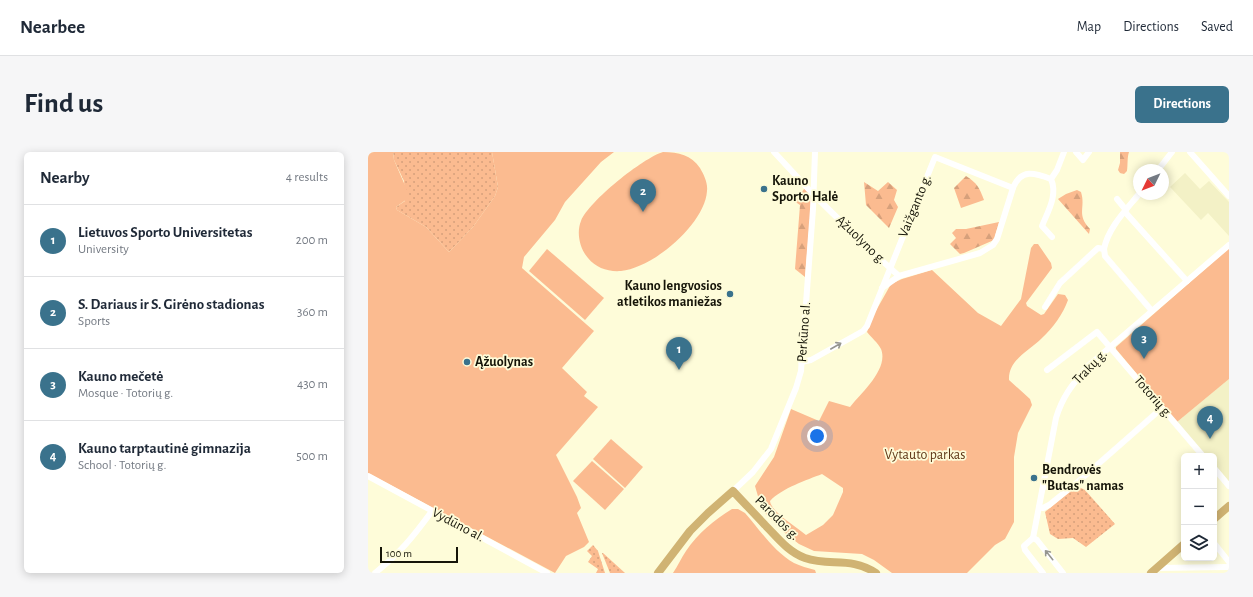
<!DOCTYPE html>
<meta charset="utf-8">
<style>
:root{--surface:#fff;--page:#f6f6f7;--text:#1f2937;--muted:#747a83;--line:#e0e1e3;--accent:#3a728c}
body{margin:0;font-family:"Alegreya Sans",sans-serif;background:var(--page);color:var(--text)}
.controls{position:absolute;right:12px;bottom:12px;display:grid;overflow:hidden;border-radius:6px;box-shadow:0 2px 10px #0003}
.controls button{width:36px;height:36px;display:grid;place-items:center;padding:0;border:0;border-bottom:1px solid var(--line);background:var(--surface);color:var(--text);font:20px sans-serif}
.compass{position:absolute;left:765px;top:12px;width:36px;height:36px;border-radius:50%;background:var(--surface);box-shadow:0 2px 10px #0003;rotate:227deg}
.scale{position:absolute;left:12px;bottom:10px;width:78px;box-sizing:border-box;padding-left:4px;border:2px solid #161509;border-top:0;font-size:11px;line-height:14px;white-space:nowrap;color:#161509;-webkit-text-stroke:3px #fefcd9;paint-order:stroke}
.you{position:absolute;left:449px;top:284px;width:14px;height:14px;margin:-10px;border:3px solid #fff;border-radius:50%;background:#1a73e8;box-shadow:0 0 0 6px #1a73e833}
.badge{display:grid;place-items:center;width:26px;height:26px;border-radius:50%;background:var(--accent);color:#fff;font-size:13px;font-weight:700}
.pin{position:absolute;translate:-50% -33px;filter:drop-shadow(0 1px 2px #0008)}
.pin::after{content:'';position:absolute;top:21px;width:14px;height:12px;background:inherit;clip-path:polygon(0 0,100% 0,50% 100%)}
.list{margin:0;padding:0;list-style:none}
h2{display:flex;justify-content:space-between;align-items:center;height:52px;margin:0;padding:0 16px;font-size:17px}
h2 small{font-size:13px;font-weight:400;color:var(--muted)}
.list li{display:grid;grid-template-columns:26px 1fr auto;gap:12px;align-items:center;box-sizing:border-box;height:72px;padding:0 16px;border-top:1px solid var(--line)}
.list b{display:block;font-size:15px;white-space:nowrap}
.list p{margin:0;font-size:13px;white-space:nowrap;color:var(--muted)}
.list em{font-size:13px;font-style:normal;color:var(--muted)}
.icon{flex:none;width:22px;height:22px;fill:none;stroke:currentColor;stroke-width:2;stroke-linecap:round;stroke-linejoin:round}
.map{position:relative;flex:none;width:861px;height:421px;overflow:hidden;border-radius:6px}
header{display:flex;align-items:center;gap:24px;box-sizing:border-box;height:56px;padding:0 20px;background:var(--surface);border-bottom:1px solid var(--line)}
header strong{font-size:19px}
nav{display:flex;gap:22px;margin-inline-start:auto;font-size:14px}
.intro{display:flex;align-items:center;justify-content:space-between;box-sizing:border-box;height:96px;padding:0 24px}
h1{margin:0;font-size:28px}
.button{padding:10px 18px;border-radius:6px;background:var(--accent);color:#fff;font-size:14px;font-weight:700}
main{display:flex;gap:24px;padding:0 24px}
aside{flex:1;background:var(--surface);border-radius:6px;box-shadow:0 2px 10px #0003}
.map>svg:first-child{display:block}
.built{fill:#f3f1c6}
.grass{fill:url(#grass-dots)}
.forest{fill:url(#forest-firs)}
.park{fill:#fbbb90;fill-rule:evenodd}
.lines{fill:none;stroke-linecap:round;stroke-linejoin:round}
.minor{stroke:#fff;stroke-width:6}
.major{stroke:#d0b373;stroke-width:8}
.oneway{stroke:#969690}
.poi-dot{fill:#3a728c;stroke:#fefcd9;stroke-width:1.5}
.labels{text-anchor:middle;dominant-baseline:central;stroke-width:3.5;stroke-linejoin:round;paint-order:stroke}
.poi-label{font-size:14px;font-weight:bold;fill:#161509;stroke:#fefcd9;text-anchor:start}
.street-label{font-size:14px;fill:#161509;stroke:#fefcd9}
.park-label{font-size:14px;fill:#5f3616;stroke:#fefcd9}
</style>
<header>
<strong>Nearbee</strong>
<nav><a>Map</a><a>Directions</a><a>Saved</a></nav>
</header>
<div class="intro"><h1>Find us</h1><a class="button">Directions</a></div>
<main>
<aside>
<h2>Nearby<small>4 results</small></h2>
<ul class="list">
<li><span class="badge">1</span><div><b>Lietuvos Sporto Universitetas</b><p>University</p></div><em>200 m</em></li>
<li><span class="badge">2</span><div><b>S. Dariaus ir S. Girėno stadionas</b><p>Sports</p></div><em>360 m</em></li>
<li><span class="badge">3</span><div><b>Kauno mečetė</b><p>Mosque · Totorių g.</p></div><em>430 m</em></li>
<li><span class="badge">4</span><div><b>Kauno tarptautinė gimnazija</b><p>School · Totorių g.</p></div><em>500 m</em></li>
</ul>
</aside>
<div class="map">
<svg width="861" height="421" viewBox="0 0 861 421">
<defs>
<pattern id="grass-dots" width="8" height="8" patternUnits="userSpaceOnUse"><rect width="8" height="8" fill="#fbbb90"/><path d="M2 2h.1M6 6h.1" fill="none" stroke="#d6a07b" stroke-width="1.8" stroke-linecap="round"/></pattern>
<pattern id="forest-firs" width="22" height="20" patternUnits="userSpaceOnUse"><rect width="22" height="20" fill="#fbbb90"/><path d="M5 1l3.5 6h-7zM16 11l3.5 6h-7z" fill="#d6a07b"/></pattern>
</defs>
<rect width="100%" height="100%" fill="#fefcd9"/>
<!-- built -->
<g class="built">
<polygon points="817,21 832,37 841,29 861,50 861,84 840,61 833,68 802,35"/>
<polygon points="861,227 861,331 846,313 846,304 838,304 809,270"/>
</g>
<!-- grass -->
<g class="grass">
<polygon points="25,0 124,0 130,35 127,44 105,75 81,100 58,75 29,58 28,55 37,49 36,29 26,8"/>
<polygon points="709,334 717,338 747,372 718,395 705,386 690,387 682,382 677,360"/>
<polygon points="225,393 230,399 237,421 228,421 230,417 220,410 224,404 219,399"/>
<polygon points="234,401 235,401 257,421 242,421"/>
</g>
<!-- forest -->
<g class="forest">
<path d="M752,0H761C759,6 760,12 759,19L756,22L752,21L750,18L752,11Z"/>
<path d="M598,24C609,31 611,35 616,48L593,56L586,36Z"/>
<polygon points="496,30 510,39 520,30 529,38 526,48 530,55 521,76 498,53"/>
<polygon points="437,36 444,43 437,125 427,117 432,53 426,49"/>
<path d="M709,38L713,40C718,56 708,62 722,77L721,82L690,47L698,42Z"/>
<polygon points="631,70 626,88 596,101 592,102 582,92 588,86 584,81 588,77 598,77"/>
</g>
<!-- park -->
<g class="park">
<polygon points="0,0 25,0 26,8 42,45 28,55 29,58 58,75 81,100 105,75 127,44 130,35 124,0 246,0 233,10 197,50 187,68 156,105 154,116 226,179 194,216 219,240 216,244 230,255 188,303 209,345 213,356 209,361 221,390 216,395 198,404 187,421 0,321"/>
<path d="M295,0C311,0 323,3 332,16C336,23 340,31 339,39C337,72 285,116 253,119C240,120 228,116 220,106C212,97 208,81 213,69C221,49 275,6 295,0Z"/>
<path d="M666,92H670L683,111L684,116L658,151L659,154L673,163L676,162L690,142L697,143L700,148C695,162 685,176 674,186C661,199 640,208 641,228L662,247L664,253L650,281L646,305V370L637,387L627,393L599,421H524L506,408L494,402L446,399L431,392L418,382L394,358L387,334L406,305L423,257L451,269L461,249L482,255C493,241 521,217 513,197C510,191 503,185 499,180L505,164L523,132L534,127L564,118L610,161L633,174L653,147L663,96ZM454,322L475,336V340L465,363L455,373L438,383C429,375 403,360 402,349C414,336 439,328 454,322Z"/>
<polygon points="861,96 861,227 809,270 748,197 748,195"/>
<polygon points="179,97 236,146 217,168 161,119"/>
<polygon points="243,287 275,315 257,336 225,307"/>
<polygon points="224,309 256,337 237,358 205,329"/>
<path d="M364,357H370L377,361C392,378 406,400 426,411C432,414 440,416 447,418L448,421H305C310,414 313,406 318,399C330,381 346,368 364,357Z"/>
</g>
<g class="lines">
<!-- minor -->
<g class="minor">
<polyline points="406,0 445,42 501,97 531,124"/>
<polyline points="708,0 715,8 721,0"/>
<polyline points="822,0 861,44"/>
<polyline points="790,18 804,0"/>
<path d="M683,27C690,43 680,59 674,74L684,85"/>
<polyline points="749,47 758,58"/>
<polyline points="757,60 819,129"/>
<polyline points="736,97 737,104 784,159"/>
<polyline points="514,136 531,124 612,101 625,93 629,87 645,36"/>
<path d="M677,155L692,131L730,96L736,97C740,76 758,58 771,42"/>
<path d="M433,210L443,208L495,179L499,174L567,5L645,36C653,16 667,21 683,27L689,18L696,0"/>
<polyline points="679,218 729,180 835,304"/>
<polyline points="846,316 861,334"/>
<polyline points="0,324 179,421"/>
<polyline points="675,334 699,338"/>
<polyline points="365,339 385,320 403,297 428,236 433,219 445,57 447,0"/>
<polyline points="671,355 675,356 681,353 712,328 794,256"/>
<path d="M665,386L688,266C695,243 705,232 720,214L861,93"/>
<polyline points="665,386 669,388 695,421"/>
<polyline points="665,386 656,394 657,398 675,421"/>
<polyline points="846,391 861,410"/>
<polyline points="789,416 861,415"/>
<path d="M7,421C32,401 45,385 64,359"/>
</g>
<!-- major -->
<g class="major">
<polyline points="846,367 861,354"/>
<path d="M290,421L322,379L340,361L365,339C375,350 386,361 397,373C409,385 420,400 437,406C462,415 482,404 508,421"/>
<polyline points="783,421 816,392"/>
</g>
</g>
<!-- one-way arrows -->
<defs><path id="oneway-shaft" d="M-6 0H5M1.5-3L5.5 0L1.5 3" fill="none" stroke-width="1.6" stroke-linecap="round" stroke-linejoin="round"/></defs>
<g class="oneway">
<use href="#oneway-shaft" transform="translate(468 194) rotate(-30)"/>
<use href="#oneway-shaft" transform="translate(681 403) rotate(-129)"/>
</g>
<!-- markers -->
<g class="poi-dot">
<circle cx="396" cy="37" r="4"/>
<circle cx="362" cy="142" r="4"/>
<circle cx="99" cy="210" r="4"/>
<circle cx="666" cy="326" r="4"/>
</g>
<g class="labels">
<!-- poi labels -->
<g class="poi-label">
<text x="404" y="29">Kauno<tspan x="404" dy="16">Sporto Halė</tspan></text>
<text x="354" y="134" text-anchor="end">Kauno lengvosios<tspan x="354" dy="16">atletikos maniežas</tspan></text>
<text x="107" y="210">Ąžuolynas</text>
<text x="674" y="318">Bendrovės<tspan x="674" dy="16">"Butas" namas</tspan></text>
</g>
<!-- street labels -->
<g class="street-label">
<text transform="translate(547 54) rotate(-68)">Vaižganto g.</text>
<text transform="translate(493 88) rotate(44)">Ąžuolyno g.</text>
<text transform="translate(436 180) rotate(-86)">Perkūno al.</text>
<text transform="translate(722 215) rotate(-46)">Trakų g.</text>
<text transform="translate(785 245) rotate(49)">Totorių g.</text>
<text transform="translate(409 366) rotate(45)">Parodos g.</text>
<text transform="translate(90 373) rotate(28)">Vydūno al.</text>
</g>
<!-- park labels -->
<g class="park-label">
<text x="557" y="303">Vytauto parkas</text>
</g>
</g>
</svg>
<div class="controls">
<button>+</button>
<button>−</button>
<button><svg class="icon" aria-label="layers" viewBox="0 0 24 24"><path d="M12 4l9 5-9 5-9-5zM3 14l9 5 9-5"/></svg></button>
</div>
<svg class="compass" viewBox="-18 -18 36 36"><path d="M0-13l5 13h-10z" fill="#e53935"/><path d="M0 13l5-13h-10z" fill="#747a83"/></svg>
<div class="scale">100 m</div>
<div class="you"></div>
<div class="pin badge" style="left:311px;top:218px">1</div>
<div class="pin badge" style="left:275px;top:60px">2</div>
<div class="pin badge" style="left:776px;top:207px">3</div>
<div class="pin badge" style="left:842px;top:287px">4</div>
</div>
</main>
